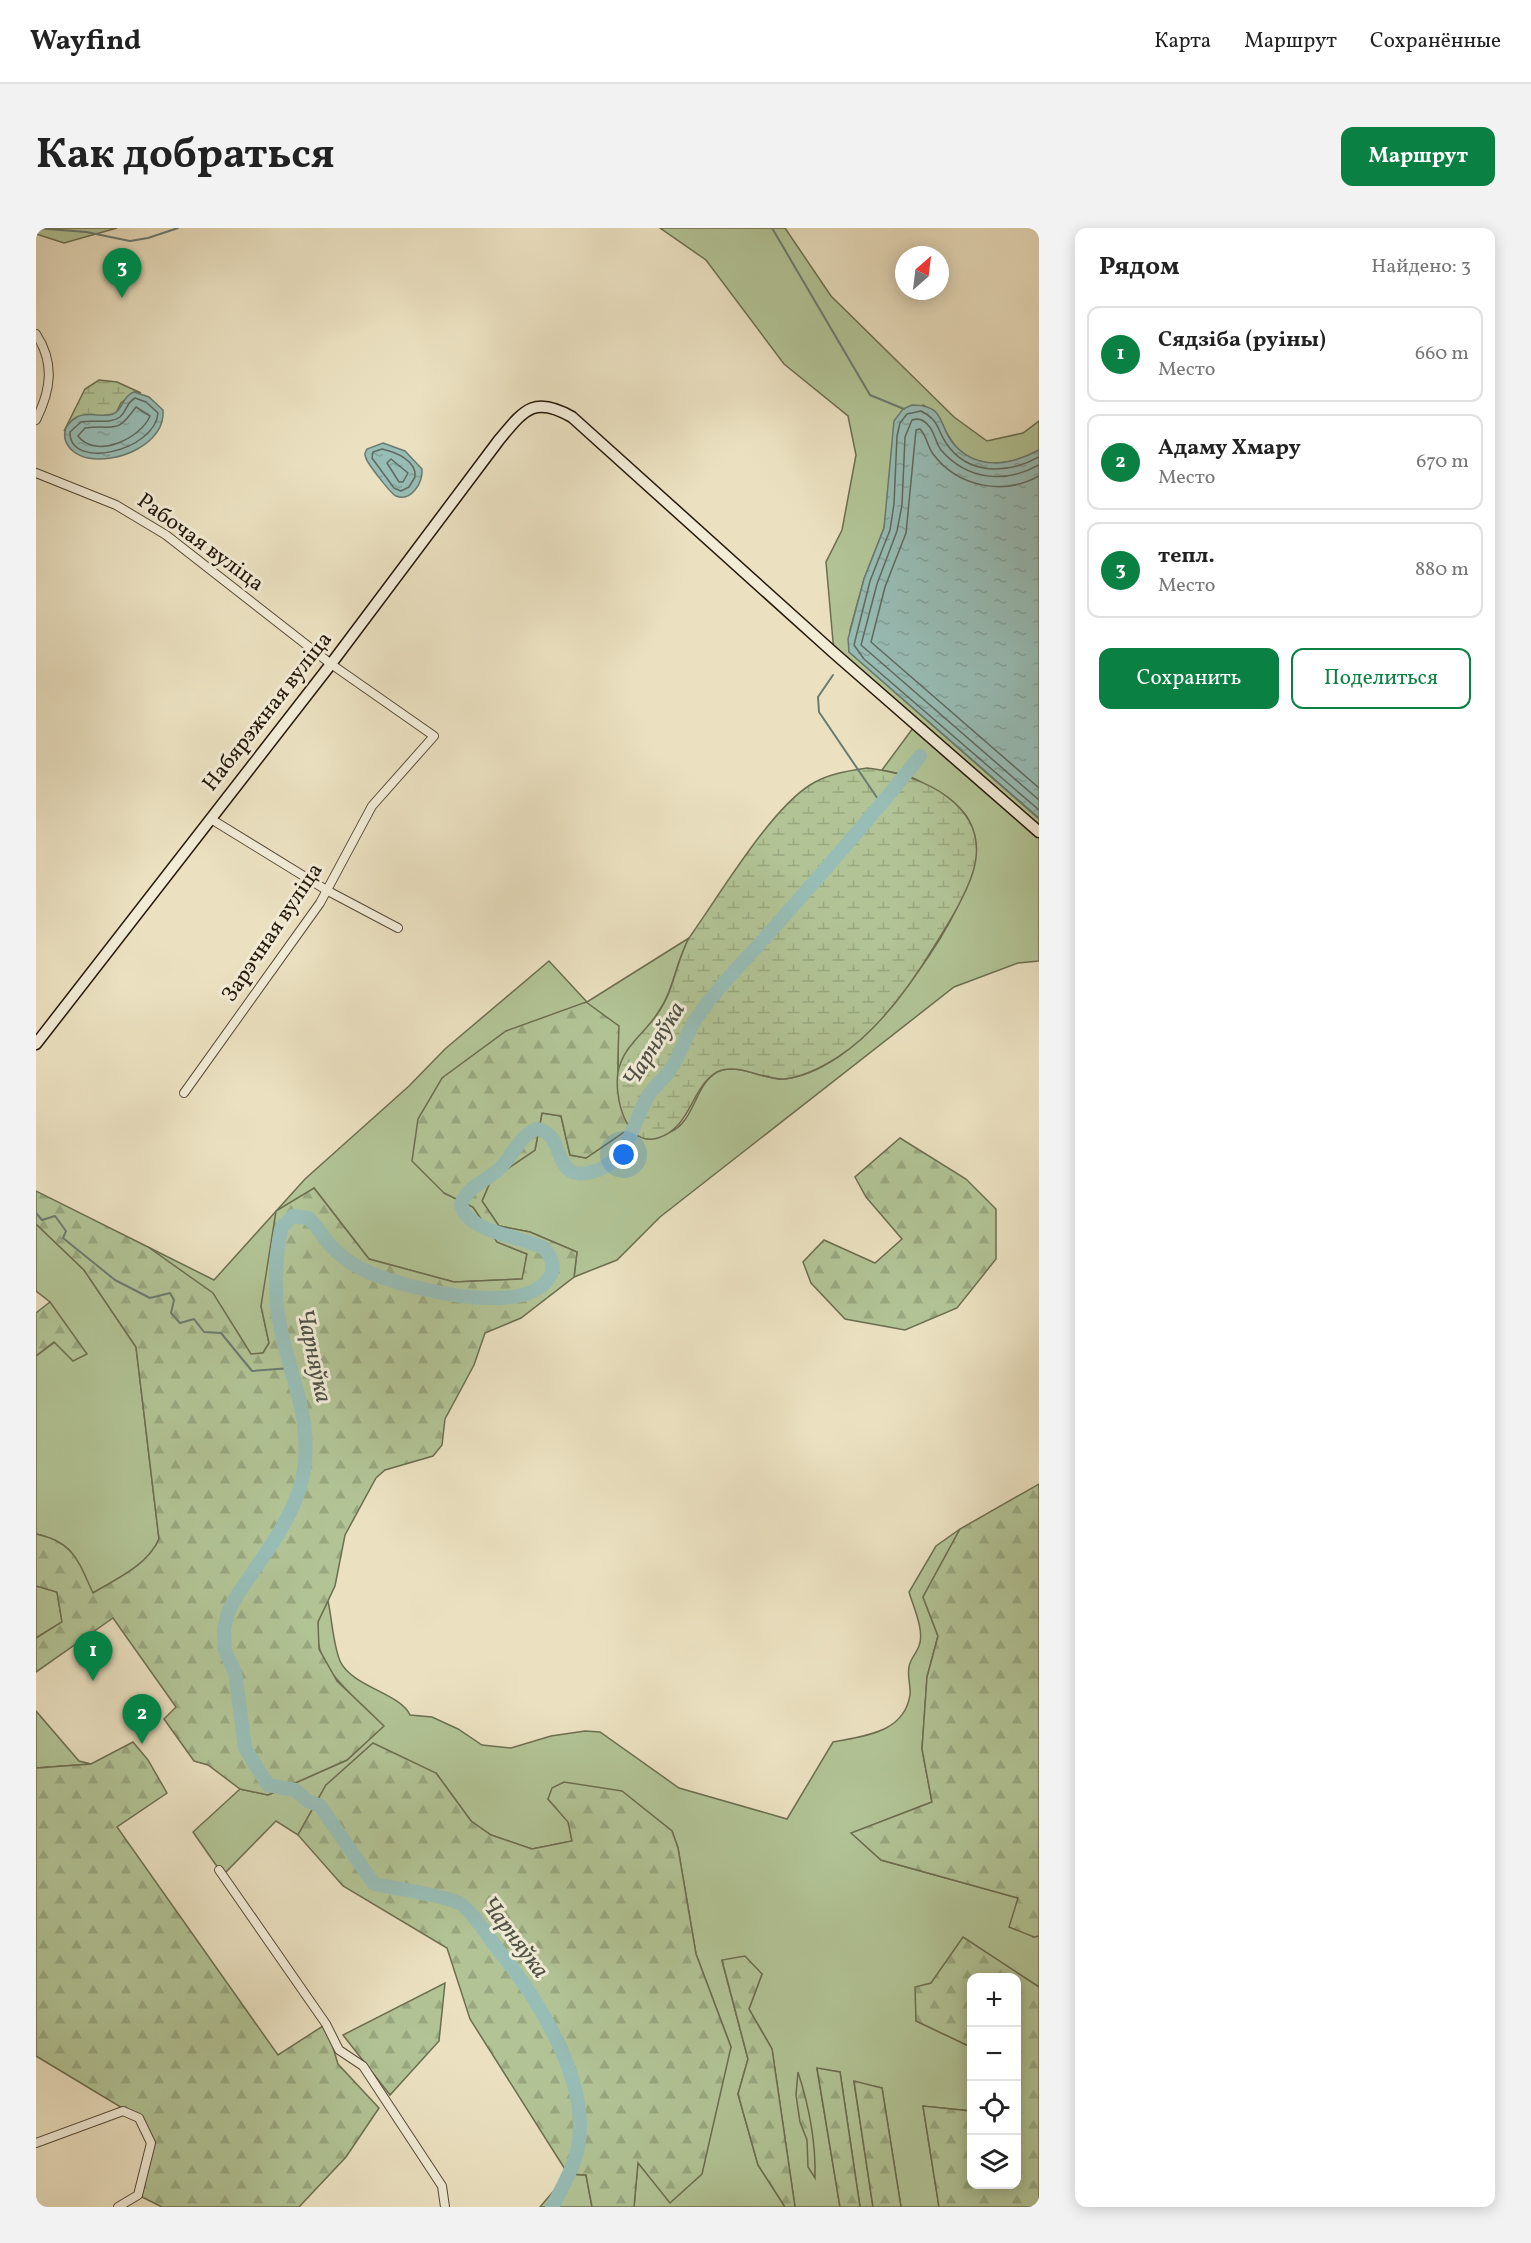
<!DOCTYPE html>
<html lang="ru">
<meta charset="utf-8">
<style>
:root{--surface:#fff;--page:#f2f2f2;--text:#222;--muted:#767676;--line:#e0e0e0;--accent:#0b8043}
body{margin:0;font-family:Vollkorn,serif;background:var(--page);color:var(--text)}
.controls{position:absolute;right:18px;bottom:18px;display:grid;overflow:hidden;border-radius:12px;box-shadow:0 3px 15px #0003}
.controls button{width:54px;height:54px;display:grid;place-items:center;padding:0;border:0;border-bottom:2px solid var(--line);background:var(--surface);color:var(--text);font:30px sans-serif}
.compass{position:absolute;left:859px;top:18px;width:54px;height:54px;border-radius:50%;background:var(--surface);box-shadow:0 3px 15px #0003;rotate:28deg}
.you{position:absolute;left:588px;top:927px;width:21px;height:21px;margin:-15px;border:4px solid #fff;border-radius:50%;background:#1a73e8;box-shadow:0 0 0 9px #1a73e833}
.badge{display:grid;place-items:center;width:39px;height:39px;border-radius:50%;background:var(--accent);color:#fff;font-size:20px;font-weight:700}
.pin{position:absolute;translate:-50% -50px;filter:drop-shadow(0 2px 3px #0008)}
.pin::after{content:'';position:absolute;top:32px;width:21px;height:18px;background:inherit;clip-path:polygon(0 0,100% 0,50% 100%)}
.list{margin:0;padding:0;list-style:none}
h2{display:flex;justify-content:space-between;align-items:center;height:78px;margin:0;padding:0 24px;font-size:26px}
h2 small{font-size:20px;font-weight:400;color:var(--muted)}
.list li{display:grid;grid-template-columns:39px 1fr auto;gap:18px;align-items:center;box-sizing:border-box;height:96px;margin:0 12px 12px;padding:0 12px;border:2px solid var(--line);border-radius:12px}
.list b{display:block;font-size:22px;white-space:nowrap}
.list p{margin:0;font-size:20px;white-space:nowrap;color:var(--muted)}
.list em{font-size:20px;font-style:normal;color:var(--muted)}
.actions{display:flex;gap:12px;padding:18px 24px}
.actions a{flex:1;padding:14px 0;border:2px solid var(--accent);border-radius:12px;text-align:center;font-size:21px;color:var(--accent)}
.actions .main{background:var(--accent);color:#fff}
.icon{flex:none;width:33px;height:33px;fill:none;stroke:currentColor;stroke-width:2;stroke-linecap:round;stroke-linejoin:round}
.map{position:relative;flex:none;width:1003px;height:1979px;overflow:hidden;border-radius:12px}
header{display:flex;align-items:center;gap:36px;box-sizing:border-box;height:84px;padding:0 30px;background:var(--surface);border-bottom:2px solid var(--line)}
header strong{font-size:28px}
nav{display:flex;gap:33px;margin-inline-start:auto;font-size:21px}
.intro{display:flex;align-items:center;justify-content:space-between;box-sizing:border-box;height:144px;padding:0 36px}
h1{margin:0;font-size:42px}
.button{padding:15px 27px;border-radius:12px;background:var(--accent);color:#fff;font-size:21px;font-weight:700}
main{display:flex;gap:36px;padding:0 36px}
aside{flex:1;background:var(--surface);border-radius:12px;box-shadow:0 3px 15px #0003}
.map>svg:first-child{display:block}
.grass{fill:#b2c496;stroke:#6c6e50;stroke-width:1.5}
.forest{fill:url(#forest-firs);stroke:#6c6e50;stroke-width:1.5}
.wetland{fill:url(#wetland-marsh);stroke:#6c6e50;stroke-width:1.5}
.water{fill:url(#water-ripples);stroke:#6a7b72;stroke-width:1.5}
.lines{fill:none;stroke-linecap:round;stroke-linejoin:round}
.shore{stroke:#5f6a60;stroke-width:1.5}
.stream{stroke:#6a7b72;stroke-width:2}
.river{stroke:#98bdb6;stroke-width:14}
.street-casing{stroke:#574a38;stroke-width:10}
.secondary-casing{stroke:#26180b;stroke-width:13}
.street{stroke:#f2ecd7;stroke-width:8}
.secondary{stroke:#f2ecd7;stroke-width:10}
.labels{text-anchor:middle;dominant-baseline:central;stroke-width:6;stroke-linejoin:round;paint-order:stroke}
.street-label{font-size:22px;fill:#26180b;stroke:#f2ecd7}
.water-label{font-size:24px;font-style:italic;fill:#4e5247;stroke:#f2ecd7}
</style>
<header>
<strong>Wayfind</strong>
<nav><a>Карта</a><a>Маршрут</a><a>Сохранённые</a></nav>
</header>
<div class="intro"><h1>Как добраться</h1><a class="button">Маршрут</a></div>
<main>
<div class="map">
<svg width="1003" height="1979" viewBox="0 0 1003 1979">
<defs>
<pattern id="forest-firs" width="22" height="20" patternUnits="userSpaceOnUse" patternTransform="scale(1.5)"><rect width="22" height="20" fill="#b2c496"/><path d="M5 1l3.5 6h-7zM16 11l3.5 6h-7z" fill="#99a880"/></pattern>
<pattern id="wetland-marsh" width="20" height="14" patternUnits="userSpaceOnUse" patternTransform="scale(1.5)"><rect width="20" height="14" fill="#b2c496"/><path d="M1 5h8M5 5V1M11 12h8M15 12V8" fill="none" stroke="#99a880"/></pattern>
<pattern id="water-ripples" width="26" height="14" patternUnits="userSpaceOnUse" patternTransform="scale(1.5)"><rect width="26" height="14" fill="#98bdb6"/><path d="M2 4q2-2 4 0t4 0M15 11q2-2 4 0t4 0" fill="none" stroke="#83a29b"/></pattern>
</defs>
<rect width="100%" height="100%" fill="#ebe1c1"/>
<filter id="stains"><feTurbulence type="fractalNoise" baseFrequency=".00333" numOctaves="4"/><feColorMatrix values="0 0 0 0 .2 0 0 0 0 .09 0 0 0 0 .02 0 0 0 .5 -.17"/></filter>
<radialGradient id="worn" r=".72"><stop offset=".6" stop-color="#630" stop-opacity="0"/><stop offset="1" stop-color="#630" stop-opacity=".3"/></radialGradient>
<!-- grass -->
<g class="grass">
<polygon points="0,0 81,0 28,15 0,6"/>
<path d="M624,0H749L795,68L918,189L951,213L987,205L1003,193V222C974,238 936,244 915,212C903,194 909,190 887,177L852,276L848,300L828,351L814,402L813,424L1003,591V733L982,735L918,759L624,989L581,1032L538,1049L541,1024L494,1004L463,998L446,973L455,952L499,922L506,885L525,888L534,927L550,930L594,900L602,908C612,907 625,907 634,904C658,895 659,856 681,844C700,834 728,852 748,851C768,849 786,840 802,829C850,797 951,666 938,607C937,601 933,591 929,586C922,578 887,554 877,550C867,546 856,544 846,542L880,496L798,425L790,334L806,302L820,227L812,188L748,136L670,32Z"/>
<path d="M653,710C640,733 638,761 623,783C610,805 590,820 582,845V798L408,965L437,979L461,1014L491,1026L487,1051L418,1054L333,1031L278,960L225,1078L233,1115L227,1125L215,1127L199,1101L112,1019L178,1052L269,951L373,858L409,821L513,733L551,774Z"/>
<path d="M0,996L48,1042L100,1119L123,1311C112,1337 80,1352 56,1365C42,1333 38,1314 0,1306V1128L19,1114L14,1074L0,1063Z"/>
<path d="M924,1301L887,1369L902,1408L891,1449L886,1521L896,1574L816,1605L845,1632L982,1670L997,1709L1003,1708V1759L927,1710L880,1793L935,1819V1883L887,1878L903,1979H865L846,1860L818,1854L837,1979H824L804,1844L781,1841L804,1979H759L736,1821L713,1781L726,1746L686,1733L712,1831L702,1866L722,1937L749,1979H598L602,1934L695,1819L660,1726L642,1620L636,1603L586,1564L512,1571L533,1594L536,1613L496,1621L455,1607L435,1593L400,1545L290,1557L262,1607L240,1593L187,1647L157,1604L204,1561L232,1567L311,1532L347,1498C321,1469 274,1440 282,1394C284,1387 289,1379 292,1373C296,1391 297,1416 304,1433C316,1459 364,1465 374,1487L396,1489L422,1501L446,1517L475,1520L515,1508L549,1503L564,1504L643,1560L751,1591L797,1514C828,1508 868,1505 874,1467C875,1457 871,1449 873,1439C874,1431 880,1426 883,1418C889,1403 877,1378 873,1364L900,1318Z"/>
<polygon points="0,1358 21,1364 26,1394 0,1410"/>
<polygon points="0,1483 43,1533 55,1536 0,1540"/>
<polygon points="532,1946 550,1947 556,1979 504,1979"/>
</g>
<!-- forest -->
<g class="forest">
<path d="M550,774L583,798C582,832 578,868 594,900L550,930L534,927L525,888L506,885L499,922L455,952L446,973L463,998L494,1004L541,1024L538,1049L485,1090L449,1105L438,1137L409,1191L406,1217L397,1228L349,1242L340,1250L309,1307L299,1358L282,1394L283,1421L301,1453L348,1498L311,1532L232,1567L204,1561L172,1537L158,1533L128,1491L140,1479L77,1390L0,1444V1410L26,1394L21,1364L0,1358V1306C38,1314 42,1333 57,1365C80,1351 112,1337 123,1311L100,1119L48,1042L0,996V963L112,1019L177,1065L215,1126L227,1125L233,1115L225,1078L240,983L278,960L333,1031L418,1054L486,1051L491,1026L461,1014L437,979L408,965L376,933L382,891L406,850L470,803Z"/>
<polygon points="864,910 930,951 960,981 960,1031 921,1080 869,1102 809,1091 775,1055 767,1034 788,1012 839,1035 866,1011 830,969 819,949"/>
<polygon points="14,1074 51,1126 37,1133 18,1114 0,1128 0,1085"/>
<polygon points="1003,1256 1003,1708 998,1709 973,1699 982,1670 845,1632 815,1605 896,1574 886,1521 891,1449 902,1408 887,1369 924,1301"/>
<polygon points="97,1514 112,1532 131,1565 81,1599 242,1827 290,1796 302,1836 343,1880 310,1929 263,1979 126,1979 102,1967 115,1915 103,1890 0,1828 0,1540 55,1536"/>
<polygon points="337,1515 400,1545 435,1593 455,1607 496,1621 536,1613 532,1594 512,1571 516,1560 528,1554 586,1563 636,1603 642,1620 660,1726 695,1819 666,1946 634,1975 602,1935 598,1979 556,1979 550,1947 532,1946 434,1791 411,1720 307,1658 262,1607 290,1557"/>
<polygon points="927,1709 1003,1759 1003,1979 903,1979 887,1878 935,1883 936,1956 980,1956 980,1750 936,1750 935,1819 880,1793 879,1759 895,1755"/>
<polygon points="709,1728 726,1746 713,1781 736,1821 759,1979 749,1979 722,1937 702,1866 712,1831 686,1732"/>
<polygon points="409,1755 403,1813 354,1867 307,1807"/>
<polygon points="781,1840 804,1844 824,1979 804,1979"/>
<path d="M762,1844C773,1878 780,1913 779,1950L772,1939L771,1912L764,1894L760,1867Z"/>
<polygon points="818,1853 846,1860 865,1979 837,1979"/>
</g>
<!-- wetland -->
<g class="wetland">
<path d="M63,152L81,154L105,165L98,164L85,175L80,185C62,193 44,179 28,203L49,161Z"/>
<path d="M831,540C885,546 957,577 937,644C929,669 913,694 899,717C875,757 842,803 802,829C785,840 768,849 748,851C728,852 700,834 681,844C655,859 655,900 622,910C589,920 578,867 582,844C587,818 609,805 622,785C638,763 640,734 653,710C683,668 733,583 774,557C791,546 811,543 831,540Z"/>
</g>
<!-- water -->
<g class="water">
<path d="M98,164L113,169L127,182C130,216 81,236 52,230C30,226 18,202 41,189C52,183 66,190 77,186C87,182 86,168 98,164Z"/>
<path d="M876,177C909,177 902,195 916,214C939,243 974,238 1003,222V590L813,424L812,411L828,351L848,300L858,193L867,181Z"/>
<path d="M347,215L369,223L386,241C387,255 375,274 360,268C355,266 331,235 330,230C328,225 329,225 331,221Z"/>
</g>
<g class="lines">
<!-- shore -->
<g class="shore">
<path d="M99,170L110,174L122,185C119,223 33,243 34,204L45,194C57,191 73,197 84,189C91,183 90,175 99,170Z"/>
<path d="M100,179L114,188C105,210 60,232 42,208L49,200C80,196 79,208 100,179Z"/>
<path d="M346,221C360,224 381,233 379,249L373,259L365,263L358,260L336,230L337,224Z"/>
<path d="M1003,229C972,246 932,248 910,215C900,200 904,193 885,183L871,186L864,195L861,208L858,276L854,302L834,353L818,417L828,431L1003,582"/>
<polygon points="355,231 372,245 367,254 363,254 351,235"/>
<path d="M1003,237C969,256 931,252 905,222C899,214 899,204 892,197C888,192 882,190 876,192L869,209L866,277L861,303L841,356L825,417L1003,572"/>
<path d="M1003,248C967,268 922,259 897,226C891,218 891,208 884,201L880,202L870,305L849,359L835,414L1003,560"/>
</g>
<!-- stream -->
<g class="stream">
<polyline points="0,0 50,4 94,13 112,10 142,0"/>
<polyline points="736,0 834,167 868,181"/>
<polyline points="797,447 782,469 783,484 846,577"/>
<polyline points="0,985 6,992 19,988 30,1003 27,1010 79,1052 114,1070 134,1065 138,1072 135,1085 144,1095 158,1091 168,1104 185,1105 216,1143 255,1140"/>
</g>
<!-- river -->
<path class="river" d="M516,1979C525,1962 536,1943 541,1924C557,1858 504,1774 464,1724C455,1713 435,1681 423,1675C407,1667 358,1660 338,1656L284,1578L272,1573L259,1562L232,1557L209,1520L199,1444L189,1423L188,1401L192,1384L200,1369C223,1333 257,1293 266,1251C280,1192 250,1142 242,1086C238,1059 239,1026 246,999L257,988L272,990C281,998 287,1009 295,1018C306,1030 322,1040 337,1046C372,1060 487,1090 513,1050C520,1040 516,1030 509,1021C487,1008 430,1005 425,976C432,958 448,954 462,942C477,929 481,910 500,901C532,904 513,955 556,944C591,935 596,897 611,870C617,858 629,851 636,839C645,825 650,808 658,794C679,761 709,733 734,704C785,646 837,588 884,528"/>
<!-- street casing -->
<g class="street-casing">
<g id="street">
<path d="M0,106C19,135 15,162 0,192"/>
<polyline points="0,245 80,277 130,307 295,436 398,508 336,578 284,675 148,865"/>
<polyline points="175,591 292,663 362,700"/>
<polyline points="183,1642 290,1796 303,1822 327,1838 356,1882 406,1958 409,1979"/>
<polyline points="0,1915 87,1883 103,1890 115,1915 102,1967 82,1979"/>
</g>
</g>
<!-- secondary casing -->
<g class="secondary-casing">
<path id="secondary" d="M0,816L295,436L463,212C488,182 498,167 536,189L798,425L1003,604"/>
</g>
<!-- street -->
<use href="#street" class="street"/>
<!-- secondary -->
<use href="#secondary" class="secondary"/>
</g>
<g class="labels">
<!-- street labels -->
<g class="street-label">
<text transform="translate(164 315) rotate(36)">Рабочая вуліца</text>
<text transform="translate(232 484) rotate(-52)">Набярэжная вуліца</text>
<text transform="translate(237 705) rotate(-56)">Зарэчная вуліца</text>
</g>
<!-- water labels -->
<g class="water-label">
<text transform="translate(619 817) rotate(-58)">Чарняўка</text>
<text transform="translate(277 1128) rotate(78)">Чарняўка</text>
<text transform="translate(478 1710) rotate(53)">Чарняўка</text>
</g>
</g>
<rect width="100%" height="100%" filter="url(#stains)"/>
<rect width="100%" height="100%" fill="url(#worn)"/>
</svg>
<div class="controls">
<button>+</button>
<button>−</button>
<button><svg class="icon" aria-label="locate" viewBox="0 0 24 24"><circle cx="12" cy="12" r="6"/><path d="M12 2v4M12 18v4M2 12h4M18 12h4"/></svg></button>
<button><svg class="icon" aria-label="layers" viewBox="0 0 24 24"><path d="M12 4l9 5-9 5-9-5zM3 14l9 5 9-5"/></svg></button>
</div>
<svg class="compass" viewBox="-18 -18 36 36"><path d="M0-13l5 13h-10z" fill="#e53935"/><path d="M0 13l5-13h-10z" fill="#767676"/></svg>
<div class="you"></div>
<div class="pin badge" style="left:57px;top:1453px">1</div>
<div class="pin badge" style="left:106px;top:1516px">2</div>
<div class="pin badge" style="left:86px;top:70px">3</div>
</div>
<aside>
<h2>Рядом<small>Найдено: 3</small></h2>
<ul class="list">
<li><span class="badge">1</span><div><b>Сядзіба (руіны)</b><p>Место</p></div><em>660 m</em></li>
<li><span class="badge">2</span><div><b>Адаму Хмару</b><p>Место</p></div><em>670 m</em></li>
<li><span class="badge">3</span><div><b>тепл.</b><p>Место</p></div><em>880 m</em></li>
</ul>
<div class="actions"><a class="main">Сохранить</a><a>Поделиться</a></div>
</aside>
</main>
